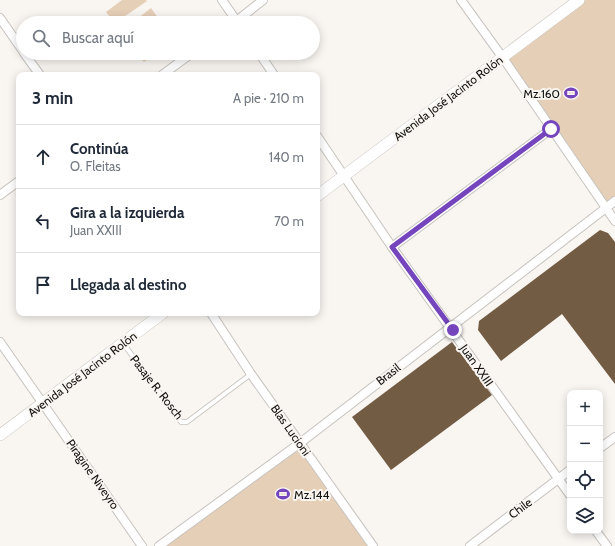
<!DOCTYPE html>
<html lang="es">
<meta charset="utf-8">
<style>
:root{--surface:#fff;--page:#f2f2f3;--text:#1f2937;--muted:#747a83;--line:#e0e1e3}
body{margin:0;font-family:Cabin,sans-serif;background:var(--page);color:var(--text)}
.controls{position:absolute;right:12px;bottom:12px;display:grid;overflow:hidden;border-radius:8px;box-shadow:0 2px 10px #0003}
.controls button{width:36px;height:36px;display:grid;place-items:center;padding:0;border:0;border-bottom:1px solid var(--line);background:var(--surface);color:var(--text);font:20px sans-serif}
.stop{position:absolute;width:12px;height:12px;margin:-9px;border:3px solid #7545bd;border-radius:50%;background:#fff}
.stop.end{background:#7545bd;border-color:#fff;box-shadow:0 1px 4px #0008}
.list{margin:0;padding:0;list-style:none}
h2{display:flex;justify-content:space-between;align-items:center;height:52px;margin:0;padding:0 16px;font-size:17px}
h2 small{font-size:13px;font-weight:400;color:var(--muted)}
.list li{display:grid;grid-template-columns:26px 1fr auto;gap:12px;align-items:center;box-sizing:border-box;height:64px;padding:0 16px;border-top:1px solid var(--line)}
.list b{display:block;font-size:15px;white-space:nowrap}
.list p{margin:0;font-size:13px;white-space:nowrap;color:var(--muted)}
.list em{font-size:13px;font-style:normal;color:var(--muted)}
.icon{flex:none;width:22px;height:22px;fill:none;stroke:currentColor;stroke-width:2;stroke-linecap:round;stroke-linejoin:round}
.map{position:relative;flex:none;width:615px;height:546px;overflow:hidden}
.search{position:absolute;background:var(--surface);box-shadow:0 2px 10px #0003;left:16px;top:16px;width:304px;height:44px;display:flex;align-items:center;gap:10px;box-sizing:border-box;padding:0 14px;border-radius:22px;color:var(--muted);font-size:15px}
.panel{position:absolute;background:var(--surface);box-shadow:0 2px 10px #0003;left:16px;top:72px;width:304px;height:244px;border-radius:8px}
.map>svg:first-child{display:block}
.pitch{fill:#e6cfb7}
.building{fill:#735c44}
.lines{fill:none;stroke-linecap:round;stroke-linejoin:round}
.lane-casing{stroke:#c7c3bf;stroke-width:5.5}
.street-casing{stroke:#c7c3bf;stroke-width:10}
.secondary-casing{stroke:#c7c3bf;stroke-width:12}
.lane{stroke:#fff;stroke-width:4}
.street{stroke:#fff;stroke-width:8}
.secondary{stroke:#fff;stroke-width:11}
.route{stroke:#7545bd;stroke-width:5}
.labels{text-anchor:middle;dominant-baseline:central;stroke-width:4;stroke-linejoin:round;paint-order:stroke}
.poi-label{font-size:12px;fill:#151412;stroke:#f9f5f1;text-anchor:end}
.street-label{font-size:12px;fill:#151412;stroke:#f9f5f1}
</style>
<div class="map">
<svg width="615" height="546" viewBox="0 0 615 546">
<rect width="100%" height="100%" fill="#f9f5f1"/>
<!-- pitch -->
<g class="pitch">
<polygon points="122,0 146,0 147,1 115,23 106,12"/>
<polygon points="579,0 615,0 615,201 606,208 503,58"/>
<polygon points="151,8 161,22 132,23"/>
<polygon points="136,53 157,53 144,62"/>
<polygon points="300,443 373,546 159,546"/>
</g>
<!-- building -->
<g class="building">
<polygon points="600,230 608,233 615,242 615,384 562,314 501,361 478,330 479,321"/>
<polygon points="452,342 492,395 391,470 352,417"/>
</g>
<g class="lines">
<!-- lane casing -->
<g class="lane-casing">
<polyline id="lane" points="123,343 181,422 187,422 251,374"/>
</g>
<!-- street casing -->
<g class="street-casing">
<g id="street">
<polyline points="222,0 238,23"/>
<polyline points="461,0 503,58 615,221"/>
<polyline points="0,18 23,51"/>
<polyline points="234,23 263,0"/>
<polyline points="24,53 40,75"/>
<polyline points="259,53 274,75"/>
<polyline points="162,75 192,53"/>
<polyline points="317,136 392,247 570,495"/>
<polyline points="0,195 19,181"/>
<polyline points="392,247 551,129"/>
<polyline points="211,313 251,374 373,546"/>
<polyline points="0,342 142,546"/>
<polyline points="600,448 615,437"/>
<polyline points="596,531 607,546"/>
<polyline points="159,546 300,443 615,201"/>
<polyline points="470,546 570,470"/>
</g>
</g>
<!-- secondary casing -->
<g class="secondary-casing">
<g id="secondary">
<polyline points="317,196 579,0"/>
<polyline points="0,435 163,313"/>
</g>
</g>
<!-- lane -->
<use href="#lane" class="lane"/>
<!-- street -->
<use href="#street" class="street"/>
<!-- secondary -->
<use href="#secondary" class="secondary"/>
</g>
<g class="lines">
<!-- route -->
<polyline class="route" points="453,330 392,247 551,129"/>
</g>
<!-- icons -->
<defs>
<g id="stadium-bare" transform="scale(1.08)"><path d="M0-5a6.5 5 0 1 0 0 10a6.5 5 0 1 0 0-10ZM-3.5-1.8h7v3.6h-7Z" fill="#7545bd" stroke="#f9f5f1" stroke-width="2.5" paint-order="stroke"/></g>
</defs>
<g fill-rule="evenodd">
<use href="#stadium-bare" x="571" y="93"/>
<use href="#stadium-bare" x="283" y="494"/>
</g>
<g class="labels">
<!-- poi labels -->
<g class="poi-label">
<text x="560" y="93">Mz.160</text>
<text x="294" y="494" text-anchor="start">Mz.144</text>
</g>
<!-- street labels -->
<g class="street-label">
<text transform="translate(448 98) rotate(-37)">Avenida José Jacinto Rolón</text>
<text transform="translate(477 365) rotate(55)">Juan XXIII</text>
<text transform="translate(82 374) rotate(-37)">Avenida José Jacinto Rolón</text>
<text transform="translate(388 374) rotate(-38)">Brasil</text>
<text transform="translate(157 387) rotate(52)">Pasaje R. Rosch</text>
<text transform="translate(291 430) rotate(55)">Blas Lucioni</text>
<text transform="translate(93 474) rotate(55)">Piragine Niveyro</text>
<text transform="translate(520 508) rotate(-37)">Chile</text>
</g>
</g>
</svg>
<div class="controls">
<button>+</button>
<button>−</button>
<button><svg class="icon" aria-label="locate" viewBox="0 0 24 24"><circle cx="12" cy="12" r="6"/><path d="M12 2v4M12 18v4M2 12h4M18 12h4"/></svg></button>
<button><svg class="icon" aria-label="layers" viewBox="0 0 24 24"><path d="M12 4l9 5-9 5-9-5zM3 14l9 5 9-5"/></svg></button>
</div>
<div class="stop" style="left:551px;top:129px"></div>
<div class="stop end" style="left:453px;top:330px"></div>
<div class="search"><svg class="icon" aria-label="search" viewBox="0 0 24 24"><circle cx="10" cy="10" r="6"/><path d="M15 15l6 6"/></svg>Buscar aquí</div>
<section class="panel">
<h2>3 min<small>A pie · 210 m</small></h2>
<ul class="list">
<li><svg class="icon" aria-label="ahead" viewBox="0 0 24 24"><path d="M12 20V5M6 11l6-6 6 6"/></svg><div><b>Continúa</b><p>O. Fleitas</p></div><em>140 m</em></li>
<li><svg class="icon" aria-label="left" viewBox="0 0 24 24"><path d="M17 20v-9H6M10 6l-5 5 5 5"/></svg><div><b>Gira a la izquierda</b><p>Juan XXIII</p></div><em>70 m</em></li>
<li><svg class="icon" aria-label="arrive" viewBox="0 0 24 24"><path d="M6 21V4h12l-3 4 3 4H6"/></svg><div><b>Llegada al destino</b></div></li>
</ul>
</section>
</div>
